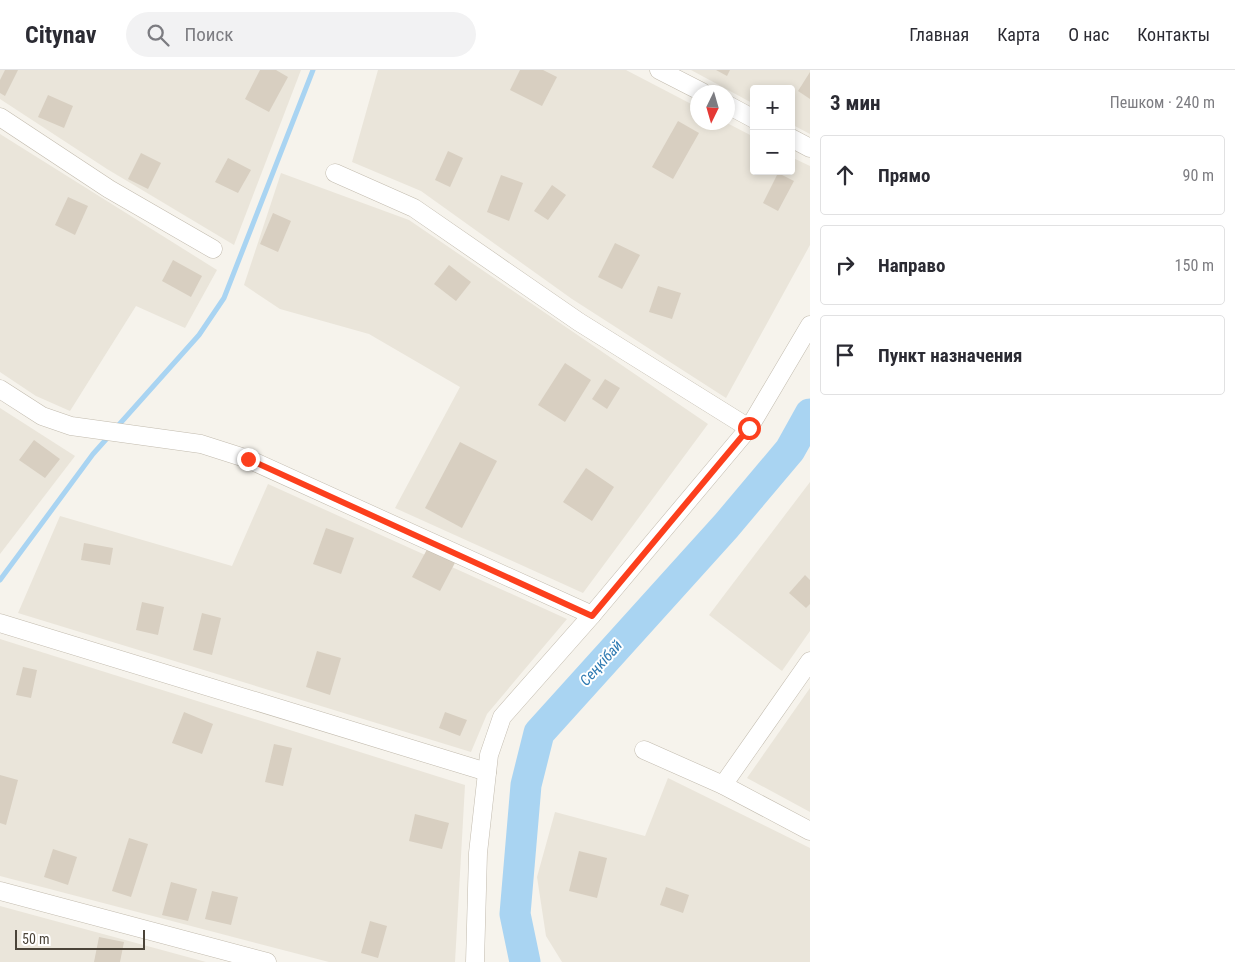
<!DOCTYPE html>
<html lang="ru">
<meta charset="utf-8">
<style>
:root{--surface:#fff;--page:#f2f2f3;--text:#2b2b33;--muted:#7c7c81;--line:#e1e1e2}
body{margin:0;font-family:"Roboto Condensed",sans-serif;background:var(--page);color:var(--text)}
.controls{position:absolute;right:15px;top:15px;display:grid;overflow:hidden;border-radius:5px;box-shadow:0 2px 8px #0003}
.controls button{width:45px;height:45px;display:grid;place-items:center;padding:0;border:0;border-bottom:1px solid var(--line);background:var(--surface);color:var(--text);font:25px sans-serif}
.compass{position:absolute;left:690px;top:15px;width:45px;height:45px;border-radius:50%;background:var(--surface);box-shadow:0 2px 8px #0003;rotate:185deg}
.scale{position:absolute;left:15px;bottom:12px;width:130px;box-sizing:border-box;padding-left:5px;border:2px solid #4b4439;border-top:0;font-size:14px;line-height:18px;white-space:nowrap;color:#4b4439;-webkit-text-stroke:4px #fff;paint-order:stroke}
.stop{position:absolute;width:15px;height:15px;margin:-11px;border:4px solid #fc3f1d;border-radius:50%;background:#fff}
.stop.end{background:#fc3f1d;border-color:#fff;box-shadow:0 1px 5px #0008}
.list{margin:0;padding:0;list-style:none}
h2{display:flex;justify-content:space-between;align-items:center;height:65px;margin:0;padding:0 20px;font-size:21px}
h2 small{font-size:16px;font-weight:400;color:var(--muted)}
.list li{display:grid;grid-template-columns:32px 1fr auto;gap:15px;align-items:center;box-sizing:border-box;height:80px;margin:0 10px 10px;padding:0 10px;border:1px solid var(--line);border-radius:5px}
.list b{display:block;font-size:19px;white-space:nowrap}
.list em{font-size:16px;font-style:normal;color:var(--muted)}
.icon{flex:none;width:28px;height:28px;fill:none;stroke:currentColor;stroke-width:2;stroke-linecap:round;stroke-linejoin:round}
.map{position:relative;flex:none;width:810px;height:892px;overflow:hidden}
header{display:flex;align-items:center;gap:30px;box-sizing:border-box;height:70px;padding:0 25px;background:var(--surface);border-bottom:1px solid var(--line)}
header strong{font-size:24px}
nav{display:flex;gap:28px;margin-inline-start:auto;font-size:18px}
.search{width:350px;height:45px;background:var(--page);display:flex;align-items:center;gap:12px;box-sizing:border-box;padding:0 18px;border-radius:28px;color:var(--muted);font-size:19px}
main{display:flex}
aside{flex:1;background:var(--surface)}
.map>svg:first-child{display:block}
.residential{fill:#eae5da}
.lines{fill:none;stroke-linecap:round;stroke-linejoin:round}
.stream{stroke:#a9d4f2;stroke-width:5}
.river{stroke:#a9d4f2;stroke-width:31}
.building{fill:#d8cfc1}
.minor-casing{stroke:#c2bbae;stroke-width:19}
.minor{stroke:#fff;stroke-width:18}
.route{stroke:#fc3f1d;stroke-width:6}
.labels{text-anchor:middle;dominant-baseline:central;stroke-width:4;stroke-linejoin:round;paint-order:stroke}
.water-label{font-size:15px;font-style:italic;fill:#2e7ab2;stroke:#fff}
</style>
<header>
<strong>Citynav</strong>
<div class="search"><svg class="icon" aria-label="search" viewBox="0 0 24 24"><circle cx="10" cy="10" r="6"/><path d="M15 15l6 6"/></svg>Поиск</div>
<nav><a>Главная</a><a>Карта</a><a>О нас</a><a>Контакты</a></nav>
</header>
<main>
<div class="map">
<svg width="810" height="892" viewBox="0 0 810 892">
<rect width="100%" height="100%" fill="#f6f3ec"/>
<!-- residential -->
<g class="residential">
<polygon points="0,0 301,0 234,175 107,99 0,29"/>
<polygon points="378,0 626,0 697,37 698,52 727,53 754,67 754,101 791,101 791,87 810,96 810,175 726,328 572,229 421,121 352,92"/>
<polygon points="691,0 810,0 810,64 791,54 791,19 754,19 754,34"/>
<polygon points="0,64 217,200 185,258 136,236 70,341 36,326 0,302"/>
<polygon points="281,103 409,150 708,354 583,523 395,438 460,317 369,264 280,239 244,215"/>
<polygon points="0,338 75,386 0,484"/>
<polygon points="810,412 810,561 782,601 709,545"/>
<polygon points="268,414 567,549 487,644 471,682 18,543 60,446 232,496"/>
<polygon points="0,569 465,715 455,892 329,892 0,806"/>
<polygon points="810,618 810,742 747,708"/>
<polygon points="668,708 810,778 810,892 562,892 546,866 537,807 555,742 645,766"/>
<polygon points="0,836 206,892 0,892"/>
</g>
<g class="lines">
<!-- stream -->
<g class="stream">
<polyline points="116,358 199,265 224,228 313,0"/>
<polyline points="0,510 93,384 110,365"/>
</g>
<!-- river -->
<polyline class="river" points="525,892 515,844 526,715 539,663 726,456 790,380 810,344"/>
</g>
<!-- building -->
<g class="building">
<polygon points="5,0 18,0 5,26 0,23 0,10"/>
<polygon points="260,0 276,0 288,7 269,42 245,29"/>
<polygon points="520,0 543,0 557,7 542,36 510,20"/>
<polygon points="716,0 730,0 727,6"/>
<polygon points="810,2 810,29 798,21"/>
<polygon points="48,25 73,36 64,58 38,47"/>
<polygon points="678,51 699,63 673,109 652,97"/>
<polygon points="448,81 463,88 450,117 435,110"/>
<polygon points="141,83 161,93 148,119 128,109"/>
<polygon points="228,88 251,100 238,123 215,112"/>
<polygon points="778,103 794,111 778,141 763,133"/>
<polygon points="501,105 523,113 509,151 487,142"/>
<polygon points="552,115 566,125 548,150 534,141"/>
<polygon points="68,127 88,136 75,165 55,155"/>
<polygon points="273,143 291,151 278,182 260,174"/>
<polygon points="615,173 640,185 622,219 598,207"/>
<polygon points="173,190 202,206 191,227 162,211"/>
<polygon points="449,195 471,212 456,231 434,214"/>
<polygon points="658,216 681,223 672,249 649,242"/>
<polygon points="565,293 591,310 565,352 538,335"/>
<polygon points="605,309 620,318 607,339 592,329"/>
<polygon points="34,370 60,389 45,408 19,390"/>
<polygon points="460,372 497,391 462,458 425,438"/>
<polygon points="586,398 614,417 592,451 563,432"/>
<polygon points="326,458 354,468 341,504 313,494"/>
<polygon points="84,473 113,478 110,495 81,490"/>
<polygon points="430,474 457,489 440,521 412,507"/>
<polygon points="805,505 810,510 810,534 806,538 789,523"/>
<polygon points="142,532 164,537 158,565 136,560"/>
<polygon points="202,543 221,548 212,585 193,580"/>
<polygon points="317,581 341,588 330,625 306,617"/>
<polygon points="23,597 37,600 31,628 16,625"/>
<polygon points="184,642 213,654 202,684 172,673"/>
<polygon points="445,642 467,650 460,666 439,658"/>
<polygon points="274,674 292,678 283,716 265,712"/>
<polygon points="0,705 18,710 6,755 0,753"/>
<polygon points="415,744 449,753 442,779 409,771"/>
<polygon points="129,768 148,774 131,827 112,821"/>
<polygon points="53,779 77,787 68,815 44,807"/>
<polygon points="579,781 607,788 597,828 569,821"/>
<polygon points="171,812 197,819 188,851 162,845"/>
<polygon points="666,817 689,825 683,843 660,835"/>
<polygon points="212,821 238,827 231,855 205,849"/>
<polygon points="370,851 387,856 378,888 361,883"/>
<polygon points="99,867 124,872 120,892 94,892"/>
</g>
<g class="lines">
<!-- minor casing -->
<g class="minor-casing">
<g id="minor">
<polyline points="659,0 702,22"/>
<polyline points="728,35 754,49"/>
<polyline points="0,47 109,119 213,179"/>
<polyline points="791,68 810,78"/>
<polyline points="335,103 414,138 579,252 749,358"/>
<polyline points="0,319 42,346 71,356 201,374 248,389 592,545"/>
<polyline points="0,553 487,702"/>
<polyline points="644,680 723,715 810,761"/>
<polyline points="723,715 810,591"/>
<polyline points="0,821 267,892"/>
<polyline points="475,892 478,783 489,685 502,647 592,545 749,358 810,255"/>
</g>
</g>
<!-- minor -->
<use href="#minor" class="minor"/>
</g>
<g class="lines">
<!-- route -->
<polyline class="route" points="248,389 592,546 749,358"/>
</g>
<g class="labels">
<!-- water labels -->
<g class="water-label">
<text transform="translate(601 593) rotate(-48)">Сеңкібай</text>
</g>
</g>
</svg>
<div class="controls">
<button>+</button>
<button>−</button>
</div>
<svg class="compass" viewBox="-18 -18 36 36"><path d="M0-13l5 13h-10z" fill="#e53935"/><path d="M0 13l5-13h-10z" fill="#7c7c81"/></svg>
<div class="scale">50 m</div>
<div class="stop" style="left:749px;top:358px"></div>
<div class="stop end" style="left:248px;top:389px"></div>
</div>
<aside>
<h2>3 мин<small>Пешком · 240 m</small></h2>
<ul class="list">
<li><svg class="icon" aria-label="ahead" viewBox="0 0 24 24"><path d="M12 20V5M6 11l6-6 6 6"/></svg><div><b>Прямо</b></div><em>90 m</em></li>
<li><svg class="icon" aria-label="right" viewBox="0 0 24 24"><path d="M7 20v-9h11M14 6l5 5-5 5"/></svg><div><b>Направо</b></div><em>150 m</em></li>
<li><svg class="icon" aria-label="arrive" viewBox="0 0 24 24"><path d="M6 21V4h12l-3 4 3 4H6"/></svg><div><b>Пункт назначения</b></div></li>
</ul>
</aside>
</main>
